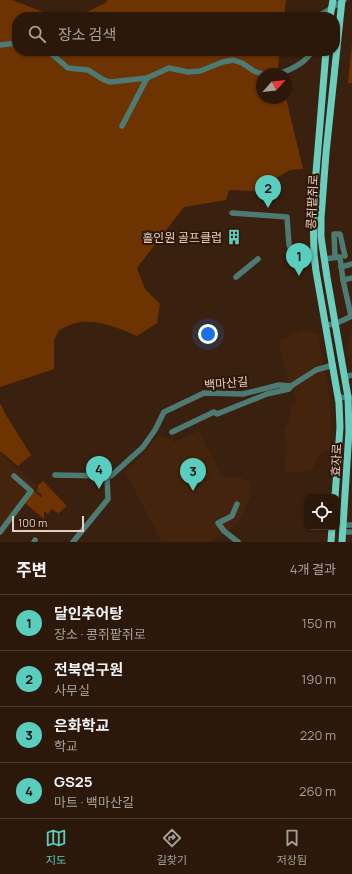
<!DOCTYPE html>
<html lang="ko">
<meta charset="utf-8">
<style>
:root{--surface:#2c180a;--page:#382518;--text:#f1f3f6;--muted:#a6a09c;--line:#48372b;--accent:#5acebe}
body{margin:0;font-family:Manrope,"Noto Sans KR",sans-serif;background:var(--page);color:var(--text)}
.controls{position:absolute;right:12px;bottom:12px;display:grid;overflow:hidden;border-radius:8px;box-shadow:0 1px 3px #0004}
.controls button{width:36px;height:36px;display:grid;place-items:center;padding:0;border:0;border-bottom:1px solid var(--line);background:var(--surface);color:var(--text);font:20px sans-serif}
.compass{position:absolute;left:256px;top:68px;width:36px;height:36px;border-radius:50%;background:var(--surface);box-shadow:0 1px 3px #0004;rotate:63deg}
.scale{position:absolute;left:12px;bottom:10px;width:72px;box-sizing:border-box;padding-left:4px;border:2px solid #e1cfc4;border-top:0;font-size:11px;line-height:14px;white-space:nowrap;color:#e1cfc4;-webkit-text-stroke:3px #2f1605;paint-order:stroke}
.you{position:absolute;left:208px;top:334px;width:14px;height:14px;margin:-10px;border:3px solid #fff;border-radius:50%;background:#1a73e8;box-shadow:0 0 0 6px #1a73e833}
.badge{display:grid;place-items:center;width:26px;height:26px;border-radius:50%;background:var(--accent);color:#111;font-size:13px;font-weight:700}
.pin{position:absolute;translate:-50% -33px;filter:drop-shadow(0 1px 2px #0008)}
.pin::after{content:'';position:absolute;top:21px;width:14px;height:12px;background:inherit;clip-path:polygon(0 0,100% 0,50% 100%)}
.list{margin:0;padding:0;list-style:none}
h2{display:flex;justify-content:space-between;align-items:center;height:52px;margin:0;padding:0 16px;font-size:17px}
h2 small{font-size:13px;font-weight:400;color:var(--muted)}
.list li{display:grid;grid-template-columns:26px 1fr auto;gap:12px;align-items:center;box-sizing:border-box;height:56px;padding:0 16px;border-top:1px solid var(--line)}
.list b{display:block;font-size:15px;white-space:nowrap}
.list p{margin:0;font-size:13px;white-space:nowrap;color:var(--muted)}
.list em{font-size:13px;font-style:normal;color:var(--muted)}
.icon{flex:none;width:22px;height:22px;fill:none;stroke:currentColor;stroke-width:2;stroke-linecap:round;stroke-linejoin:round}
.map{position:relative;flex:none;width:352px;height:542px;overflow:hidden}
.search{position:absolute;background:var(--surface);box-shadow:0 1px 3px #0004;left:12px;right:12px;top:12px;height:44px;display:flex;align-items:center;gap:10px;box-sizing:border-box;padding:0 14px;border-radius:16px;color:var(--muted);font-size:15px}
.sheet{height:276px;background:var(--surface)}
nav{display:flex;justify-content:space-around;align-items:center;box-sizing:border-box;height:56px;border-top:1px solid var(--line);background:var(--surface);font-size:11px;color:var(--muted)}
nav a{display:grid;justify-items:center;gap:2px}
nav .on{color:var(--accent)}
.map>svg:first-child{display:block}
.built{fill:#44240d}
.green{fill:#6d3300}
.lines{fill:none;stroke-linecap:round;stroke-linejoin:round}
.minor{stroke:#4d7a72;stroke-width:5.5}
.major{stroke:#6acdbe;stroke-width:7}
.labels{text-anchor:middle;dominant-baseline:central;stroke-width:4;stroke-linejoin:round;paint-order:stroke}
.street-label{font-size:12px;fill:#e1cfc4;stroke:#2f1605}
.poi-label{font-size:12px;fill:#e1cfc4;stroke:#2f1605;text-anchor:end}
</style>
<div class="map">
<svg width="352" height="542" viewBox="0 0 352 542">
<rect width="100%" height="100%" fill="#3a200e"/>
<!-- built -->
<g class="built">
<polygon points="352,327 352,370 348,348"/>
<polygon points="302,330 308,331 318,335 331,406 331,451 325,450 318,456 312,470 299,473 285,472 286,443 284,429 289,421 291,407 297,399 290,386 278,341"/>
<polygon points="199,431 222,477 240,477 250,483 250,498 238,523 226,533 209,542 162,542 125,472 144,454 158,435 176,442"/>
<polygon points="0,453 37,486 0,534"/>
</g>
<!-- green -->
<g class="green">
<path d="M0,0H12L56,17H17V51H280L278,65L280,74H262V98H286L303,169L290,170L254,191L229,190L226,200L184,207L137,268L145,289L160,304L157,323L137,336C120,328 99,320 80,322C73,323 66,327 59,330L54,340V369L0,387Z"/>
<polygon points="107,0 286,0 284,17 77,17 107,2"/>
<polygon points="352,43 352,83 348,83"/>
<polygon points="0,403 6,415 31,455 18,466 0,451"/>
<polygon points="43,481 67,506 59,513 58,513 52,509 48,514 44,511 44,519 25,503 34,491 42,498 42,495 37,491 38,485"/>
</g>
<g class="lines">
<!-- minor -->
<g class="minor">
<polyline points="321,17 322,14 344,0"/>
<polyline points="0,45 17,43"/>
<polyline points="48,51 68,68 88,70 104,80 110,82 147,78 169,68 188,72 200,71 223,62 233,60 242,63 254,71 262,74"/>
<path d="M278,74C290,70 306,63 312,51"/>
<polyline points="122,126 147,78"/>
<path d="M232,213L287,217L289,245C293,256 303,256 314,255"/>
<polyline points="335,257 334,234 340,234 345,256"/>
<polyline points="324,259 340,257 343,280 351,316"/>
<polyline points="341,267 352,264"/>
<polyline points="236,277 258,259"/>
<polyline points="343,280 352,278"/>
<polyline points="326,325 335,324 352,316"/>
<polyline points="345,377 352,375"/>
<polyline points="338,397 352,398"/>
<polyline points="172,432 214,412 217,414 267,394 289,389 291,386"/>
<polyline points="55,475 107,476"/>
<polyline points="237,504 232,516 218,523 224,531 238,542"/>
<polyline points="343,525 352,525"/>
<polyline points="0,532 31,491 14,476"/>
<polyline points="343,532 352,532"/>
<polyline points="34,542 35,540"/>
<polyline points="73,542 108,499 107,476 111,476 143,447 155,430 164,412 204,393 243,394 279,385 291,386 316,370 333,365"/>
</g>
<!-- major -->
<g class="major">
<polyline points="342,0 326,153 321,218 321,237 327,277 348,397 349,431 342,542"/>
<polyline points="330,17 333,0"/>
<polyline points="326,51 313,209 314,255 316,271 339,403 340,427 335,497"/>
<polyline points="331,542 332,527"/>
</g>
</g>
<!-- icons -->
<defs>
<g id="building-bare" transform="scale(1.2)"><path d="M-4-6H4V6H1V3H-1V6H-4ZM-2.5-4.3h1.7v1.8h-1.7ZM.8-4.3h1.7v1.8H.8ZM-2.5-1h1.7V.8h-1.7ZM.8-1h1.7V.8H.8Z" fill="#5acebe" stroke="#2f1605" stroke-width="2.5" paint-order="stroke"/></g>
</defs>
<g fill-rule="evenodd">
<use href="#building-bare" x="234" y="237"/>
</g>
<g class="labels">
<!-- street labels -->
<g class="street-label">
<text transform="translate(312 202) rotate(-87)">콩쥐팥쥐로</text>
<text transform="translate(226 383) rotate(-5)">백마산길</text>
<text transform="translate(336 460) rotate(-87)">효자로</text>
</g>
<!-- poi labels -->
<g class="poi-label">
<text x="222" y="237">홀인원 골프클럽</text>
</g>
</g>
</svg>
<div class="controls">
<button><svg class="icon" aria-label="locate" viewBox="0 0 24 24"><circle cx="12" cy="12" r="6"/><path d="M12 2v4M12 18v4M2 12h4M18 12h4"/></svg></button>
</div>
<svg class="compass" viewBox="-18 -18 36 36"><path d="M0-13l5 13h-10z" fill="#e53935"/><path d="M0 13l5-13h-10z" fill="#a6a09c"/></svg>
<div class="scale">100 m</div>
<div class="you"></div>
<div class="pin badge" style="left:299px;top:276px">1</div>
<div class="pin badge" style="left:268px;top:208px">2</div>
<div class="pin badge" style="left:193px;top:491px">3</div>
<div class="pin badge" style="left:99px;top:489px">4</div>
<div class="search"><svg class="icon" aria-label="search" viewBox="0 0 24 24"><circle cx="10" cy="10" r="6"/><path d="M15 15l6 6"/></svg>장소 검색</div>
</div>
<section class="sheet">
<h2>주변<small>4개 결과</small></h2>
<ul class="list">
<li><span class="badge">1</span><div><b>달인추어탕</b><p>장소 · 콩쥐팥쥐로</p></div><em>150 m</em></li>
<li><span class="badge">2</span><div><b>전북연구원</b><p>사무실</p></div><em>190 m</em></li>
<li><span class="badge">3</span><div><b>은화학교</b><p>학교</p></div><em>220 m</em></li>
<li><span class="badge">4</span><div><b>GS25</b><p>마트 · 백마산길</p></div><em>260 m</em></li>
</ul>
</section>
<nav>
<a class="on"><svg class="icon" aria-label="map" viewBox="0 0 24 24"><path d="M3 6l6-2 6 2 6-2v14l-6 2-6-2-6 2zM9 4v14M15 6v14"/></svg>지도</a>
<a><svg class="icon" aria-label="directions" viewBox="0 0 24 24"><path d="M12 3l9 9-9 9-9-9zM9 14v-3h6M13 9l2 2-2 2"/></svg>길찾기</a>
<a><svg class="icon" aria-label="saved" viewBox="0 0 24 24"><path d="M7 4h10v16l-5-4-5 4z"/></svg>저장됨</a>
</nav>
